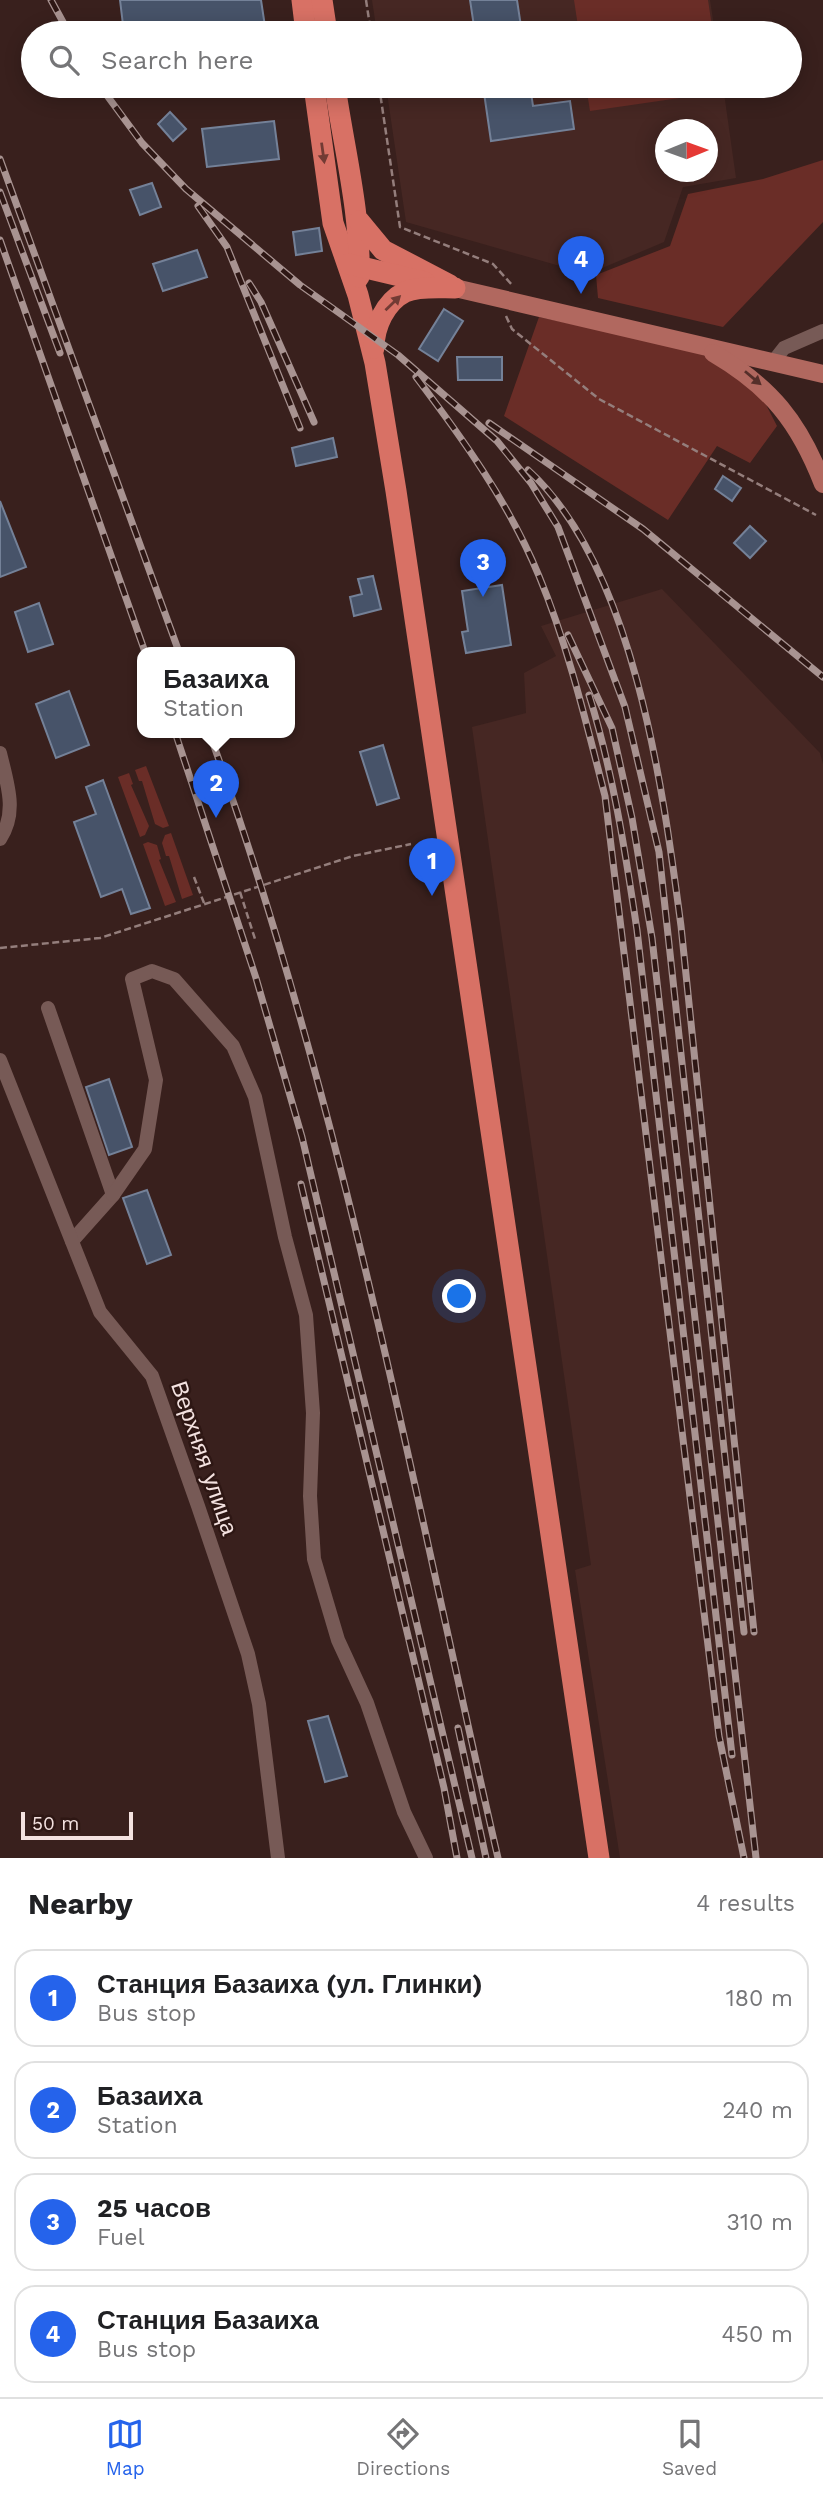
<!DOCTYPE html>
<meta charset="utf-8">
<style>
:root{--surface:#fff;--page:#f2f2f2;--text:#202124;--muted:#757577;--line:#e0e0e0;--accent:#2563eb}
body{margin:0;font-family:"Work Sans",sans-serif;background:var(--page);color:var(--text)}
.compass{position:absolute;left:655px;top:119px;width:63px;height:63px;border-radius:50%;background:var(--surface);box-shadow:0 4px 18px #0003;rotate:89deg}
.scale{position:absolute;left:21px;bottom:18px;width:112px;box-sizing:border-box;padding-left:7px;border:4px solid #f4e2e0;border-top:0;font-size:19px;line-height:24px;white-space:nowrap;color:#f4e2e0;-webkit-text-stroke:5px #2e1714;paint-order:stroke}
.you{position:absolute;left:460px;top:1297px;width:24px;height:24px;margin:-18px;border:5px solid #fff;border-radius:50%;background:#1a73e8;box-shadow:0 0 0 10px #1a73e833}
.badge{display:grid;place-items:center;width:46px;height:46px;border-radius:50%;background:var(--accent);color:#fff;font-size:23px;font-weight:700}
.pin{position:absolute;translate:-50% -58px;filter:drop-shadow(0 2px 4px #0008)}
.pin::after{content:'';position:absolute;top:37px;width:24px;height:21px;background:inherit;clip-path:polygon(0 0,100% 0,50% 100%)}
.popup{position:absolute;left:137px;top:647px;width:158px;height:91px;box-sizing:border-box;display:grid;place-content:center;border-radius:14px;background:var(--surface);filter:drop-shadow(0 2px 5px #0005);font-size:23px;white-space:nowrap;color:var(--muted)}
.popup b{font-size:26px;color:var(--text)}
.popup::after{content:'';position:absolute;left:50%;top:100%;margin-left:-14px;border:14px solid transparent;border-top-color:var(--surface)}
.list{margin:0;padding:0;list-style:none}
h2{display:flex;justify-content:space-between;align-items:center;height:91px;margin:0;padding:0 28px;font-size:30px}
h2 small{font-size:23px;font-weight:400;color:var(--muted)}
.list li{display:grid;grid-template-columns:46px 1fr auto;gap:21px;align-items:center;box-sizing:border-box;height:98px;margin:0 14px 14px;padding:0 14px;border:2px solid var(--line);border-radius:21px}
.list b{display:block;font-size:26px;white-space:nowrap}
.list p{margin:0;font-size:23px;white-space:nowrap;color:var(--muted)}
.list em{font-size:23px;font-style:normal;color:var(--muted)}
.icon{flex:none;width:38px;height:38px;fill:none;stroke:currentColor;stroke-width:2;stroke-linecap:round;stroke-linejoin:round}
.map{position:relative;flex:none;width:823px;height:1858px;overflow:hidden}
.search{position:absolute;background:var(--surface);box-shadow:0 4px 18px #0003;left:21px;right:21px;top:21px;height:77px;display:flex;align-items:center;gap:18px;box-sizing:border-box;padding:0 24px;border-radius:38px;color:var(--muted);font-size:26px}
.sheet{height:539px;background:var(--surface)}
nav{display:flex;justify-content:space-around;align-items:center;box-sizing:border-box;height:98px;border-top:2px solid var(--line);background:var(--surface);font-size:19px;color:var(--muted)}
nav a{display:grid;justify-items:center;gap:4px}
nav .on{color:var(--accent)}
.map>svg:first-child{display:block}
.built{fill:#462723;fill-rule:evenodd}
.green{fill:#6a2d27}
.building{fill:#475369;stroke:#748198;stroke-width:2}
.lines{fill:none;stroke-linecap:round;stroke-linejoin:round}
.path{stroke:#947e7c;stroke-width:2.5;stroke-dasharray:7 3.5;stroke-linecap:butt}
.minor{stroke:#775a56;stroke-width:14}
.major{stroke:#b1685f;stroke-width:18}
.highway{stroke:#d87165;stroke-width:21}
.rail-casing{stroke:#a89391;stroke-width:7}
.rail{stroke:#2e1714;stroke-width:4.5;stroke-dasharray:13;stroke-linecap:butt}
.oneway{fill:#723b34}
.oneway2{fill:#552f2a}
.labels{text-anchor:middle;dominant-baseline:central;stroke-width:5;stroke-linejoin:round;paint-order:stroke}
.street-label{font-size:23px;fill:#f4e2e0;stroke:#2e1714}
</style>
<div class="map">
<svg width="823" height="1858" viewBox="0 0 823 1858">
<rect width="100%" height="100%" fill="#39201d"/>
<!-- built -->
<g class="built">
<polygon points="372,0 710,0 715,33 377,33"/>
<path d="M386,86H723L736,178L683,187L664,242L588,274L406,222ZM666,130H708V172H666Z"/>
<polygon points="662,589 820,753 823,764 823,1858 620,1858 575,1570 591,1565 472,727 526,713 524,673 556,656 541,626"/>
</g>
<!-- green -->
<g class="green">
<polygon points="574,0 708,0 713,33 579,33"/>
<polygon points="586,86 720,86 721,92 590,111"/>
<polygon points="823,160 823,222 723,327 598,298 596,275 670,246 688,194 763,179"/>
<polygon points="539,317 697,351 759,391 777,426 750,463 717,446 668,520 504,416"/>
<polygon points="146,766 169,826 163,828 155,824 142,781 139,781 135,770"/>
<polygon points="129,773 133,784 131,785 149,826 145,835 140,837 118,777"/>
<polygon points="171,833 193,895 182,899 169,856 166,856 162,843 165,835"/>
<polygon points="148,842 157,845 161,859 159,860 176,902 165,906 143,844"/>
</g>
<!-- building -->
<g class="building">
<polygon points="120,0 261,0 266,33 124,33"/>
<polygon points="470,0 517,0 522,33 475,33"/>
<polygon points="483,86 530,86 533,106 570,101 574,129 491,141"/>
<polygon points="170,112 186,129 173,141 158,124"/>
<polygon points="274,121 279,159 207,167 202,129"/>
<polygon points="152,183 161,207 140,215 130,190"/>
<polygon points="319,228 322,251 296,255 293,232"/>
<polygon points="197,250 207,277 163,291 153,264"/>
<polygon points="444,309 463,321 438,361 419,349"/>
<polygon points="457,357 502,357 502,380 458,380"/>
<polygon points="333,438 337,457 296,466 292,448"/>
<polygon points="723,476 741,488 732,501 715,489"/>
<polygon points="0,501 26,567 0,577"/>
<polygon points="750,526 766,541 750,558 734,543"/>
<polygon points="373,576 381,609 354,616 350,597 362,594 358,579"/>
<polygon points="502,585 511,645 466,653 462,632 468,631 462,591"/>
<polygon points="39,603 53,644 28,652 15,612"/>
<polygon points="69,691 89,745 56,758 36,704"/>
<polygon points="383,745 399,798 377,805 360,752"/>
<polygon points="103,780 150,908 131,914 122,889 101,897 74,822 96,814 86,787"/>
<polygon points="109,1079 132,1147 109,1155 86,1087"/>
<polygon points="147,1190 171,1255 147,1264 123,1198"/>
<polygon points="328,1716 347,1776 325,1782 308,1721"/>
</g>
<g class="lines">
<!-- path -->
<g class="path">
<polyline points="366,0 371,33"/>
<polyline points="379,86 400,227 493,264 513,286"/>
<polyline points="506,316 512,329 599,399 816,515"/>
<polyline points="194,877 204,903"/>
<polyline points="240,892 255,939"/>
<polyline points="0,948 100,938 353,856 411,844"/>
</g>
<!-- minor -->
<g class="minor">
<polyline points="773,362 784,348 823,331"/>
<path d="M0,753C7,783 18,812 0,839"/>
<polyline points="48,1008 113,1195 72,1241"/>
<polyline points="0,1060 100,1312 152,1376 198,1506 248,1654 259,1704 278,1858"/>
<polyline points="113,1195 145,1149 156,1080 132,979 152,971 174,979 233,1046 255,1097 285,1237 306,1315 313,1413 310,1496 314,1559 338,1640 367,1703 404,1812 426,1858"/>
</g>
<!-- major -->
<g class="major">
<polyline points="455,288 823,374"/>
<path d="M713,353C771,387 799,422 823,484"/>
</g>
<!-- highway -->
<g class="highway">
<polyline points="302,0 306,33"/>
<polyline points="322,0 327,33"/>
<polyline points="314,86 333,223 358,295 375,363 396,491 599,1858"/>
<path d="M335,86C344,149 361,213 359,277"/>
<polyline points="359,221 383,250 450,285"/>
<polyline points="349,264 425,282"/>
<path d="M374,348C374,327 385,302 405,292C419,286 440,288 455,288"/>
</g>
<!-- rail casing -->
<g class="rail-casing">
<g id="rail">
<polyline points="51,0 69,33"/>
<polyline points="100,86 142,143 186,189 300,285 398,355 497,441 531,483 558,527 625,707 659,852 744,1632"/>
<polyline points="0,159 179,652"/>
<polyline points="0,192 60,353"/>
<polyline points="198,206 227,247 300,428"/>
<polyline points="0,240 145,652"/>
<polyline points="249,283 261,302 314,422"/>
<path d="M416,377C463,439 509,503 539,576C568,646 586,722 605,796L719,1736L744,1858"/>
<polyline points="489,423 643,529 823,677"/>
<path d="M528,470C634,566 663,789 681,926L754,1632"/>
<polyline points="568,635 612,728 632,818 652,938 756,1858"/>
<path d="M589,695C613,772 625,850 637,930L732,1755"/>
<polyline points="175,732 256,978 302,1137 472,1858"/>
<path d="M209,732C341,1097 411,1481 498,1858"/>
<polyline points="301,1184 444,1788 457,1858"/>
<polyline points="458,1728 486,1858"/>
</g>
</g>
<!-- rail -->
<use href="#rail" class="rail"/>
</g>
<!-- one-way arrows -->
<defs><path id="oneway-solid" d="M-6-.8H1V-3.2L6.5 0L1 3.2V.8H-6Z" transform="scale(1.75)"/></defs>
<g class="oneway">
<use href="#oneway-solid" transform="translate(323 153) rotate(82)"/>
<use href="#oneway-solid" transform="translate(393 303) rotate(-44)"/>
</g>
<use class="oneway2" href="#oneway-solid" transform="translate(753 378) rotate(40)"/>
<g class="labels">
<!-- street labels -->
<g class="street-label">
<text transform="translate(204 1458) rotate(71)">Верхняя улица</text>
</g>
</g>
</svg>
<svg class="compass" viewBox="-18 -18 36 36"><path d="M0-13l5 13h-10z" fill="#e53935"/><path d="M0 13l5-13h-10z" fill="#757577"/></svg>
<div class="scale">50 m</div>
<div class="you"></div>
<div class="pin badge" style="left:432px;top:896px">1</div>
<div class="pin badge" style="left:216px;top:818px">2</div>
<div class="popup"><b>Базаиха</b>Station</div>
<div class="pin badge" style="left:483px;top:597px">3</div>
<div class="pin badge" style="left:581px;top:294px">4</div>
<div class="search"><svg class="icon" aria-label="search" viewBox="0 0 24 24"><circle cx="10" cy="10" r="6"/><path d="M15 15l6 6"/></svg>Search here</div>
</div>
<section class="sheet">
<h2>Nearby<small>4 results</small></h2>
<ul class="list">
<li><span class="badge">1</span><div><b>Станция Базаиха (ул. Глинки)</b><p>Bus stop</p></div><em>180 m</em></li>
<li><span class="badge">2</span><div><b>Базаиха</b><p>Station</p></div><em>240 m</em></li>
<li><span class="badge">3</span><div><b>25 часов</b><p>Fuel</p></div><em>310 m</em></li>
<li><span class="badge">4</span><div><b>Станция Базаиха</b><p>Bus stop</p></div><em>450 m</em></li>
</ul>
</section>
<nav>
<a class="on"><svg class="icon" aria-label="map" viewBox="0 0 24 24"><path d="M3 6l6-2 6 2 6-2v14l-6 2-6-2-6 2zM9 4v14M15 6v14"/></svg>Map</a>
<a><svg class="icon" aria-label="directions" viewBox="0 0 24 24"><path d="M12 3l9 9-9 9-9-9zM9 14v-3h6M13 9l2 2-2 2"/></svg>Directions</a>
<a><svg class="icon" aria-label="saved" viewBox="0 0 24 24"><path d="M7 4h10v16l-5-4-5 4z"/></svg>Saved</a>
</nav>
